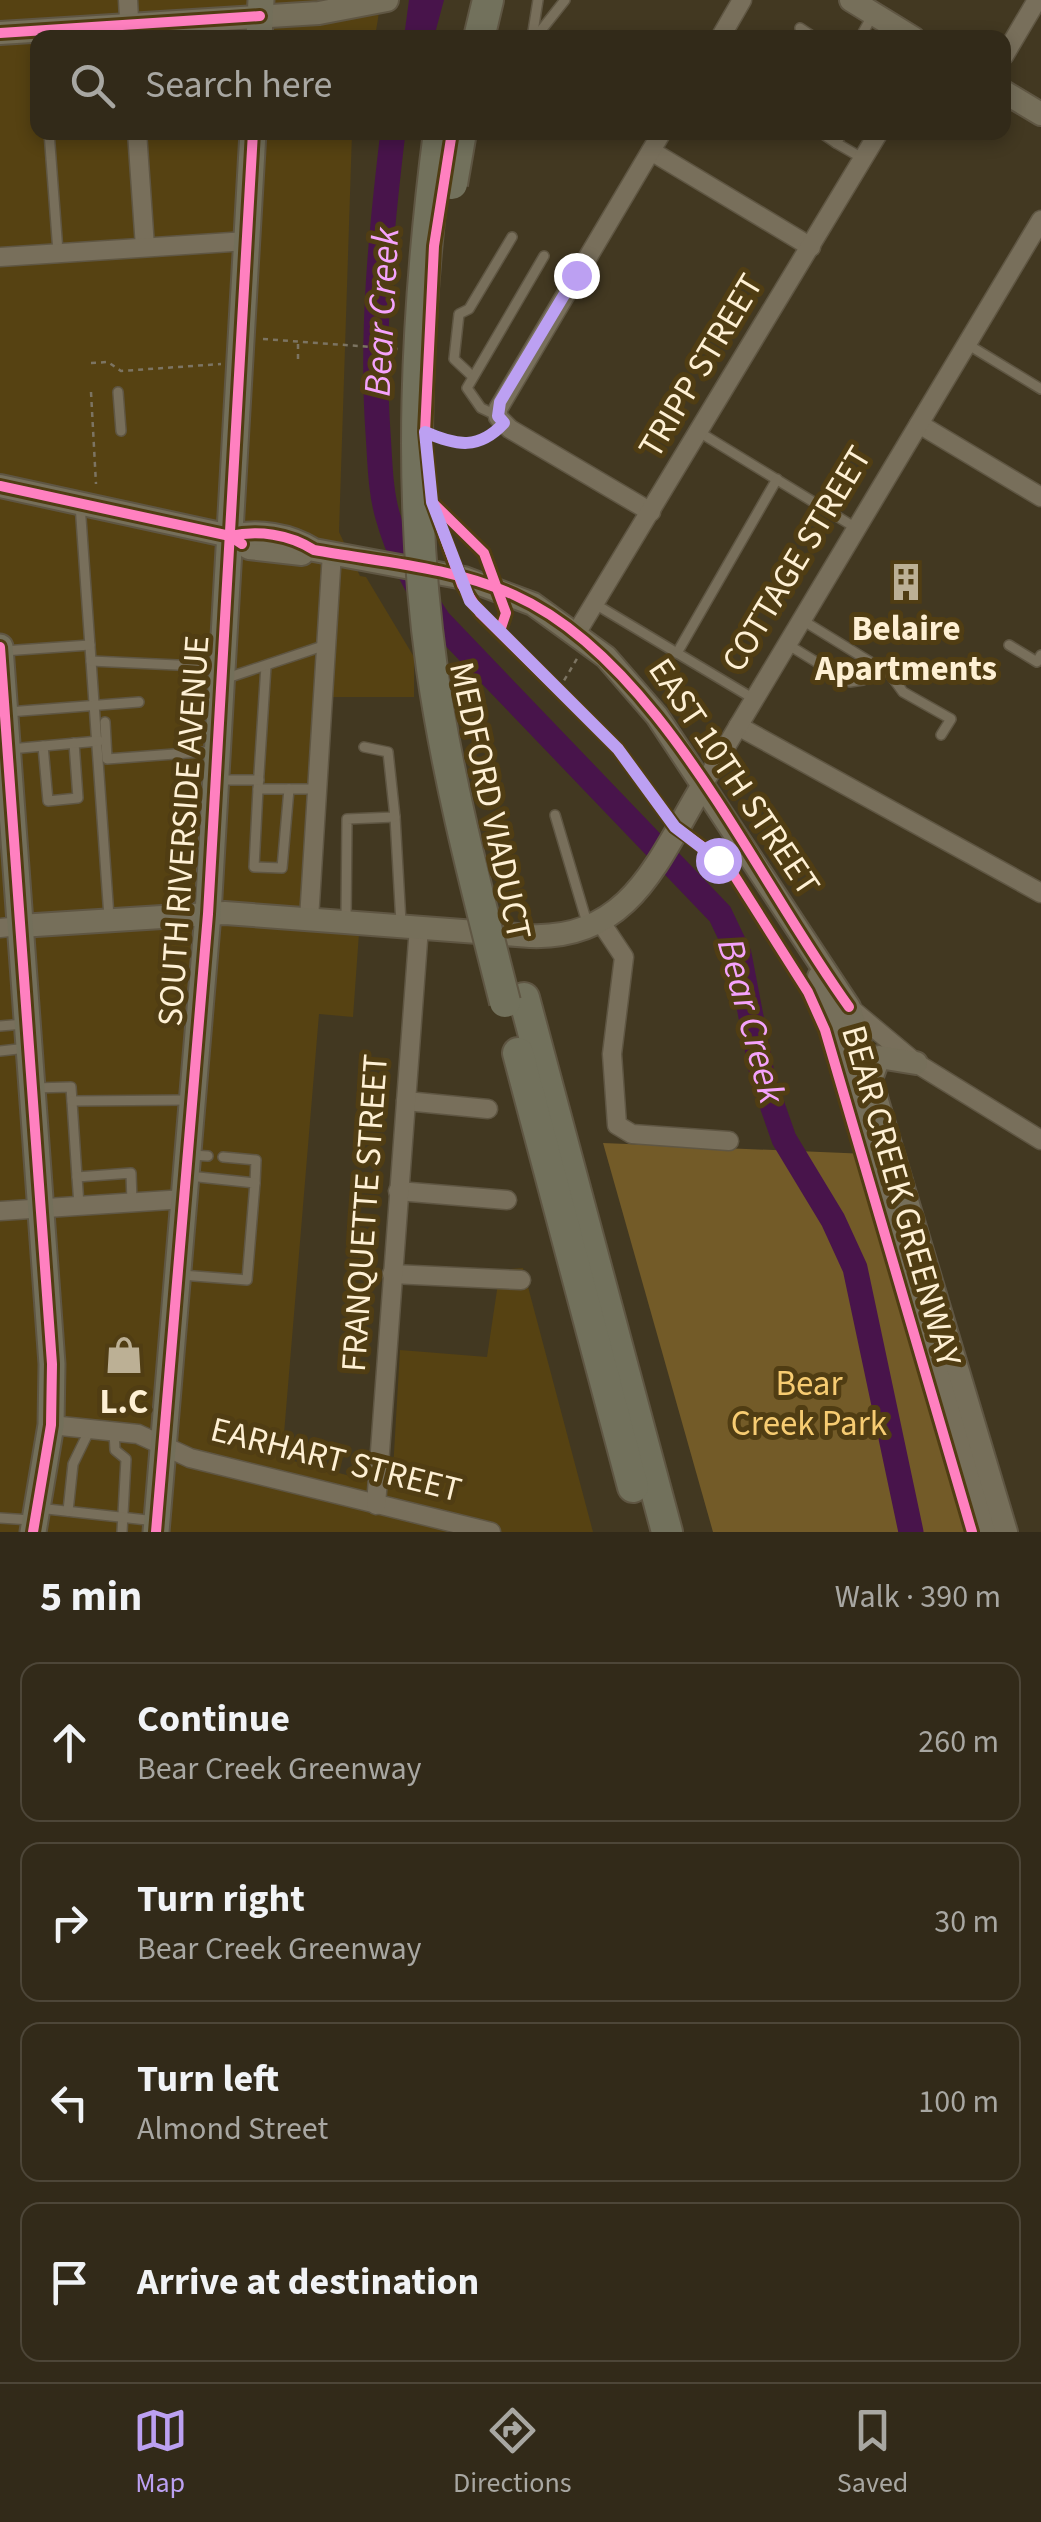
<!DOCTYPE html>
<meta charset="utf-8">
<style>
:root{--surface:#322a19;--page:#3d3626;--text:#f1f3f6;--muted:#a8a7a2;--line:#4d4638;--accent:#bca0f2}
body{margin:0;font-family:"Source Sans 3",sans-serif;background:var(--page);color:var(--text)}
.stop{position:absolute;width:30px;height:30px;margin:-22px;border:8px solid #bca0f2;border-radius:50%;background:#fff}
.stop.end{background:#bca0f2;border-color:#fff;box-shadow:0 2px 10px #0008}
.list{margin:0;padding:0;list-style:none}
h2{display:flex;justify-content:space-between;align-items:center;height:130px;margin:0;padding:0 40px;font-size:42px}
h2 small{font-size:32px;font-weight:400;color:var(--muted)}
.list li{display:grid;grid-template-columns:65px 1fr auto;gap:30px;align-items:center;box-sizing:border-box;height:160px;margin:0 20px 20px;padding:0 20px;border:2px solid var(--line);border-radius:20px}
.list b{display:block;font-size:38px;white-space:nowrap}
.list p{margin:0;font-size:32px;white-space:nowrap;color:var(--muted)}
.list em{font-size:32px;font-style:normal;color:var(--muted)}
.icon{flex:none;width:55px;height:55px;fill:none;stroke:currentColor;stroke-width:2;stroke-linecap:round;stroke-linejoin:round}
.map{position:relative;flex:none;width:1041px;height:1532px;overflow:hidden}
.search{position:absolute;background:var(--surface);box-shadow:0 5px 15px #0003;left:30px;right:30px;top:30px;height:110px;display:flex;align-items:center;gap:25px;box-sizing:border-box;padding:0 35px;border-radius:20px;color:var(--muted);font-size:38px}
.sheet{height:850px;background:var(--surface)}
nav{display:flex;justify-content:space-around;align-items:center;box-sizing:border-box;height:140px;border-top:2px solid var(--line);background:var(--surface);font-size:28px;color:var(--muted)}
nav a{display:grid;justify-items:center;gap:5px}
nav .on{color:var(--accent)}
.map>svg:first-child{display:block}
.built{fill:#564212}
.green{fill:#735b28}
.water{fill:#48144b}
.lines{fill:none;stroke-linecap:round;stroke-linejoin:round}
.river{stroke:#48144b;stroke-width:25}
.lane-casing{stroke:#5f5643;stroke-width:12}
.street-casing{stroke:#5f5643;stroke-width:21}
.secondary-casing{stroke:#5f5643;stroke-width:26}
.primary-casing{stroke:#5f5643;stroke-width:29}
.highway-casing{stroke:#5f5643;stroke-width:34}
.path{stroke:#7c7462;stroke-width:2.5;stroke-dasharray:5 5;stroke-linecap:butt}
.lane{stroke:#786f5b;stroke-width:9}
.street{stroke:#786f5b;stroke-width:18}
.secondary{stroke:#766f5a;stroke-width:22}
.primary{stroke:#736f5a;stroke-width:25}
.highway{stroke:#72715c;stroke-width:30}
.highway-bridge-casing{stroke:#5f5643;stroke-width:34;stroke-linecap:butt}
.highway-bridge{stroke:#72715c;stroke-width:30}
.cycleway-casing{stroke:#503d13;stroke-width:16}
.cycleway{stroke:#ff80c0;stroke-width:10}
.route{stroke:#bca0f2;stroke-width:12}
.labels{text-anchor:middle;dominant-baseline:central;stroke-width:10;stroke-linejoin:round;paint-order:stroke}
.street-label{font-size:35px;fill:#fef0d4;stroke:#503d13}
.poi-label{font-size:35px;font-weight:bold;fill:#fef0d4;stroke:#503d13}
.park-label{font-size:35px;fill:#f7cc72;stroke:#503d13}
.water-label{font-size:38px;font-style:italic;fill:#f5a3fc;stroke:#503d13}
</style>
<div class="map">
<svg width="1041" height="1532" viewBox="0 0 1041 1532">
<rect width="100%" height="100%" fill="#423821"/>
<!-- built -->
<polygon class="built" points="0,0 381,0 375,37 38,38 38,132 352,133 339,532 360,576 366,577 414,657 414,697 332,697 316,930 359,933 353,1017 319,1014 282,1458 392,1487 400,1350 487,1357 500,1270 523,1268 593,1532 0,1532"/>
<!-- green -->
<polygon class="green" points="603,1143 868,1154 978,1532 713,1532"/>
<!-- water -->
<polygon class="water" points="409,0 444,0 434,37 404,37"/>
<g class="lines">
<!-- river -->
<path class="river" d="M393,132C381,232 371,332 378,433C380,460 380,491 388,517C398,554 418,590 439,621L720,914L739,954L763,1079L784,1139L833,1220L855,1268L911,1532"/>
<!-- lane casing -->
<g class="lane-casing">
<g id="lane">
<polyline points="800,28 815,38"/>
<polyline points="532,38 538,0"/>
<polyline points="535,38 565,0"/>
<polyline points="860,38 872,16"/>
<polyline points="49,132 58,252"/>
<polyline points="820,132 836,143 843,132"/>
<polyline points="836,143 864,159"/>
<polyline points="967,344 1041,389"/>
<polyline points="471,375 454,359 459,314 469,309 512,237"/>
<polyline points="118,392 121,431"/>
<polyline points="498,416 481,408 467,388 544,256"/>
<polyline points="699,432 856,528"/>
<polyline points="80,504 109,917"/>
<polyline points="595,604 754,699"/>
<polyline points="802,620 890,674 903,692 951,719 941,735"/>
<polyline points="787,644 826,668"/>
<polyline points="1009,645 1037,662 1041,655"/>
<polyline points="3,651 90,645"/>
<polyline points="677,653 777,479"/>
<polyline points="91,661 220,667"/>
<polyline points="266,666 258,789 317,789"/>
<polyline points="838,675 850,682 863,680 876,665"/>
<polyline points="224,679 326,645"/>
<polyline points="8,712 139,702"/>
<polyline points="105,722 107,759 215,751"/>
<polyline points="43,746 48,801 78,798 74,743"/>
<polyline points="10,749 99,741"/>
<polyline points="217,780 259,780"/>
<polyline points="258,789 254,867 282,868 289,789"/>
<polyline points="555,815 588,926"/>
<polyline points="395,817 401,923"/>
<polyline points="346,919 347,819 395,817 388,752 364,747"/>
<polyline points="0,1026 24,1024"/>
<polyline points="0,1051 27,1048"/>
<polyline points="34,1088 71,1087 77,1177 131,1173 132,1202"/>
<polyline points="72,1101 189,1100"/>
<polyline points="191,1155 208,1156"/>
<polyline points="223,1157 256,1160 255,1183"/>
<polyline points="77,1177 79,1205"/>
<polyline points="181,1275 247,1280 255,1183 189,1176"/>
<polyline points="114,1431 115,1450 126,1459 122,1532"/>
<polyline points="38,1508 156,1521"/>
<polyline points="68,1511 73,1464 90,1429"/>
<polyline points="0,1518 31,1520"/>
</g>
</g>
<!-- street casing -->
<g class="street-casing">
<g id="street">
<polyline points="128,0 130,38"/>
<polyline points="720,38 742,0"/>
<polyline points="1004,56 1037,0"/>
<polyline points="137,132 145,247"/>
<polyline points="651,151 811,247"/>
<polyline points="0,257 247,241"/>
<polyline points="919,424 1041,497"/>
<polyline points="651,512 510,429 498,417 498,409 662,132"/>
<polyline points="577,632 879,132"/>
<polyline points="738,726 1041,893"/>
<polyline points="703,785 1041,220"/>
<polyline points="309,919 332,553"/>
<polyline points="602,924 624,957 612,1054 617,1125 632,1134 729,1141"/>
<polyline points="0,928 20,926"/>
<polyline points="849,1007 916,1063 1041,1140"/>
<polyline points="406,1101 488,1109"/>
<polyline points="398,1191 507,1200"/>
<polyline points="0,1211 185,1199"/>
<polyline points="392,1274 521,1280"/>
<polyline points="51,1425 138,1434 190,1458 491,1532"/>
<polyline points="376,1505 419,927"/>
</g>
</g>
<!-- secondary casing -->
<g class="secondary-casing">
<g id="secondary">
<polyline points="851,0 913,38"/>
<polyline points="0,33 319,13 387,0"/>
<polyline points="1004,92 1041,114"/>
<polyline points="0,486 230,536 249,548 302,554"/>
<path d="M230,536C258,530 289,534 314,550L464,578L533,604L606,657L657,716L849,1007L1006,1532"/>
<path d="M20,926L225,913L530,936C631,940 658,859 703,785"/>
<polyline points="819,977 984,1532"/>
<polyline points="871,1079 879,1057 916,1063"/>
</g>
</g>
<!-- primary casing -->
<g class="primary-casing">
<g id="primary">
<polyline points="259,38 261,0"/>
<polyline points="0,647 52,1364 51,1425 33,1532"/>
<polyline points="156,1532 208,914 253,132"/>
</g>
</g>
<!-- highway casing -->
<g class="highway-casing">
<g id="highway">
<polyline points="479,38 488,0"/>
<polyline points="524,998 667,1532"/>
<polyline points="518,1053 633,1487"/>
</g>
</g>
<!-- path -->
<g class="path">
<polyline points="263,339 399,349"/>
<polyline points="298,359 298,344"/>
<polyline points="91,363 108,362 121,371 221,364"/>
<polyline points="91,392 96,484"/>
<polyline points="559,689 578,657"/>
</g>
<!-- lane -->
<use href="#lane" class="lane"/>
<!-- street -->
<use href="#street" class="street"/>
<!-- secondary -->
<use href="#secondary" class="secondary"/>
<!-- primary -->
<use href="#primary" class="primary"/>
<!-- highway -->
<use href="#highway" class="highway"/>
<!-- highway-bridge casing -->
<g class="highway-bridge-casing">
<g id="highway-bridge">
<path d="M439,132C416,311 407,490 432,669C448,781 477,891 505,1002"/>
<polyline points="452,184 461,132"/>
</g>
</g>
<!-- highway-bridge -->
<use href="#highway-bridge" class="highway-bridge"/>
<!-- cycleway casing -->
<g class="cycleway-casing">
<g id="cycleway">
<polyline points="0,33 260,16"/>
<polyline points="452,132 434,246 425,432 432,502 462,585 480,613 618,749 675,827 727,864 808,992 825,1030 972,1532"/>
<polyline points="0,486 230,536 242,544"/>
<polyline points="432,502 484,553 506,613 500,631"/>
<path d="M230,536C258,530 289,534 314,550C380,562 452,567 514,595C660,660 756,879 849,1007"/>
<polyline points="0,647 52,1364 51,1425 33,1532"/>
<polyline points="156,1532 208,914 253,132"/>
</g>
</g>
<!-- cycleway -->
<use href="#cycleway" class="cycleway"/>
</g>
<g class="lines">
<!-- route -->
<path class="route" d="M576,275L500,402L498,416L504,423C479,450 457,446 425,432L432,502L470,601L618,749L675,827L718,860"/>
</g>
<!-- icons -->
<defs>
<g id="building-bare" transform="scale(3)"><path d="M-4-6H4V6H1V3H-1V6H-4ZM-2.5-4.3h1.7v1.8h-1.7ZM.8-4.3h1.7v1.8H.8ZM-2.5-1h1.7V.8h-1.7ZM.8-1h1.7V.8H.8Z" fill="#bcb095" stroke="#503d13" stroke-width="2.5" paint-order="stroke"/></g>
<g id="shop-bare" transform="scale(3)"><path d="M-5-2.5h2.3a2.7 3.5 0 0 1 5.4 0H5L5.5 6h-11ZM-1.5-2.5h3a1.5 2.3 0 0 0-3 0Z" fill="#bcb095" stroke="#503d13" stroke-width="2.5" paint-order="stroke"/></g>
</defs>
<g fill-rule="evenodd">
<use href="#building-bare" x="906" y="582"/>
<use href="#shop-bare" x="124" y="1355"/>
</g>
<g class="labels">
<!-- street labels -->
<g class="street-label">
<text transform="translate(701 366) rotate(-59)">TRIPP STREET</text>
<text transform="translate(797 559) rotate(-59)">COTTAGE STREET</text>
<text transform="translate(734 777) rotate(56)">EAST 10TH STREET</text>
<text transform="translate(490 801) rotate(78)">MEDFORD VIADUCT</text>
<text transform="translate(184 831) rotate(-86)">SOUTH RIVERSIDE AVENUE</text>
<text transform="translate(901 1196) rotate(74)">BEAR CREEK GREENWAY</text>
<text transform="translate(365 1213) rotate(-86)">FRANQUETTE STREET</text>
<text transform="translate(336 1460) rotate(14)">EARHART STREET</text>
</g>
<!-- poi labels -->
<g class="poi-label">
<text x="906" y="629">Belaire<tspan x="906" dy="40">Apartments</tspan></text>
<text x="124" y="1402">L.C</text>
</g>
<!-- park labels -->
<g class="park-label">
<text x="809" y="1384">Bear<tspan x="809" dy="40">Creek Park</tspan></text>
</g>
<!-- water labels -->
<g class="water-label">
<text transform="translate(382 312) rotate(-87)">Bear Creek</text>
<text transform="translate(751 1021) rotate(75)">Bear Creek</text>
</g>
</g>
</svg>
<div class="stop" style="left:718px;top:860px"></div>
<div class="stop end" style="left:576px;top:275px"></div>
<div class="search"><svg class="icon" aria-label="search" viewBox="0 0 24 24"><circle cx="10" cy="10" r="6"/><path d="M15 15l6 6"/></svg>Search here</div>
</div>
<section class="sheet">
<h2>5 min<small>Walk · 390 m</small></h2>
<ul class="list">
<li><svg class="icon" aria-label="ahead" viewBox="0 0 24 24"><path d="M12 20V5M6 11l6-6 6 6"/></svg><div><b>Continue</b><p>Bear Creek Greenway</p></div><em>260 m</em></li>
<li><svg class="icon" aria-label="right" viewBox="0 0 24 24"><path d="M7 20v-9h11M14 6l5 5-5 5"/></svg><div><b>Turn right</b><p>Bear Creek Greenway</p></div><em>30 m</em></li>
<li><svg class="icon" aria-label="left" viewBox="0 0 24 24"><path d="M17 20v-9H6M10 6l-5 5 5 5"/></svg><div><b>Turn left</b><p>Almond Street</p></div><em>100 m</em></li>
<li><svg class="icon" aria-label="arrive" viewBox="0 0 24 24"><path d="M6 21V4h12l-3 4 3 4H6"/></svg><div><b>Arrive at destination</b></div></li>
</ul>
</section>
<nav>
<a class="on"><svg class="icon" aria-label="map" viewBox="0 0 24 24"><path d="M3 6l6-2 6 2 6-2v14l-6 2-6-2-6 2zM9 4v14M15 6v14"/></svg>Map</a>
<a><svg class="icon" aria-label="directions" viewBox="0 0 24 24"><path d="M12 3l9 9-9 9-9-9zM9 14v-3h6M13 9l2 2-2 2"/></svg>Directions</a>
<a><svg class="icon" aria-label="saved" viewBox="0 0 24 24"><path d="M7 4h10v16l-5-4-5 4z"/></svg>Saved</a>
</nav>
